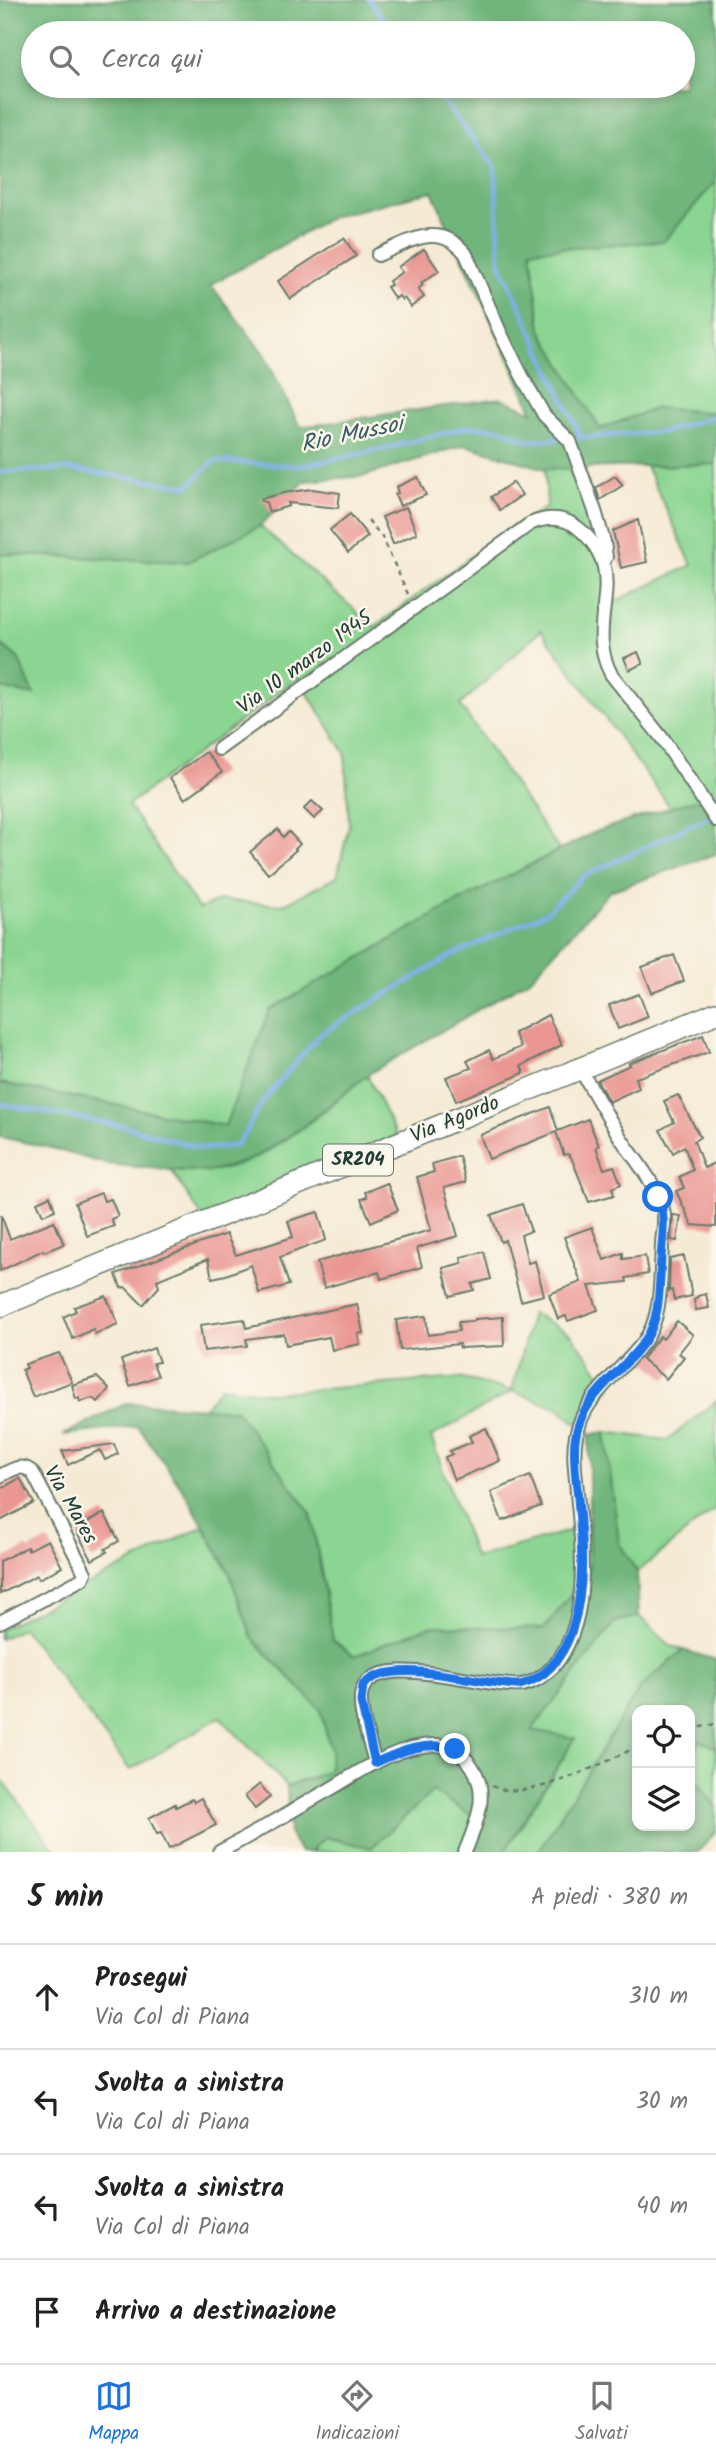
<!DOCTYPE html>
<html lang="it">
<meta charset="utf-8">
<style>
:root{--surface:#fff;--page:#f6f6f6;--text:#222;--muted:#767676;--line:#e0e0e0;--accent:#1a73e8}
body{margin:0;font-family:Kalam,sans-serif;background:var(--page);color:var(--text)}
.controls{position:absolute;right:21px;bottom:21px;display:grid;overflow:hidden;border-radius:14px;box-shadow:0 4px 10px #0003}
.controls button{width:63px;height:63px;display:grid;place-items:center;padding:0;border:0;border-bottom:2px solid var(--line);background:var(--surface);color:var(--text);font:35px sans-serif}
.stop{position:absolute;width:21px;height:21px;margin:-16px;border:5px solid #1a73e8;border-radius:50%;background:#fff}
.stop.end{background:#1a73e8;border-color:#fff;box-shadow:0 2px 7px #0008}
.list{margin:0;padding:0;list-style:none}
h2{display:flex;justify-content:space-between;align-items:center;height:91px;margin:0;padding:0 28px;font-size:30px}
h2 small{font-size:23px;font-weight:400;color:var(--muted)}
.list li{display:grid;grid-template-columns:46px 1fr auto;gap:21px;align-items:center;box-sizing:border-box;height:105px;padding:0 28px;border-top:2px solid var(--line)}
.list b{display:block;font-size:26px;white-space:nowrap}
.list p{margin:0;font-size:23px;white-space:nowrap;color:var(--muted)}
.list em{font-size:23px;font-style:normal;color:var(--muted)}
.icon{flex:none;width:38px;height:38px;fill:none;stroke:currentColor;stroke-width:2;stroke-linecap:round;stroke-linejoin:round}
.map{position:relative;flex:none;width:716px;height:1852px;overflow:hidden}
.search{position:absolute;background:var(--surface);box-shadow:0 4px 10px #0003;left:21px;right:21px;top:21px;height:77px;display:flex;align-items:center;gap:18px;box-sizing:border-box;padding:0 24px;border-radius:38px;color:var(--muted);font-size:26px}
.sheet{height:511px;background:var(--surface)}
nav{display:flex;justify-content:space-around;align-items:center;box-sizing:border-box;height:98px;border-top:2px solid var(--line);background:var(--surface);font-size:19px;color:var(--muted)}
nav a{display:grid;justify-items:center;gap:4px}
nav .on{color:var(--accent)}
.map>svg:first-child{display:block}
.green{fill:#8bd592;stroke:#558963;stroke-width:2;fill-rule:evenodd}
.forest{fill:#70b67c;stroke:#487a58;stroke-width:2;fill-rule:evenodd}
.lines{fill:none;stroke-linecap:round;stroke-linejoin:round}
.stream{stroke:#81b0eb;stroke-width:4.5}
.building{fill:#ea9692}
.minor-casing{stroke:#6a7a6c;stroke-width:16}
.primary-casing{stroke:#6a7a6c;stroke-width:24}
.path{stroke:#6a7a6c;stroke-width:2.5;stroke-dasharray:5 5;stroke-linecap:butt}
.minor{stroke:#fff;stroke-width:12}
.primary{stroke:#fff;stroke-width:21}
.route{stroke:#1a73e8;stroke-width:9}
.labels{text-anchor:middle;dominant-baseline:central;stroke-width:5;stroke-linejoin:round;paint-order:stroke}
.shield{fill:#fbf7ec;stroke:#61756b;stroke-width:2}
.shield-label{font-size:19px;font-weight:bold;fill:#1f3d34}
.street-label{font-size:21px;fill:#1f3d34;stroke:#fbf7ec}
.water-label{font-size:23px;font-style:italic;fill:#385a62;stroke:#fbf7ec}
</style>
<div class="map">
<svg width="716" height="1852" viewBox="0 0 716 1852">
<rect width="100%" height="100%" fill="#fbf7ec"/>
<filter id="ink" filterUnits="userSpaceOnUse"><feTurbulence type="fractalNoise" baseFrequency=".0143" numOctaves="2"/><feDisplacementMap in="SourceGraphic" scale="14" xChannelSelector="R" yChannelSelector="G"/><feConvolveMatrix kernelMatrix="1 2 1 2 8 2 1 2 1" color-interpolation-filters="sRGB"/></filter>
<filter id="wash" filterUnits="userSpaceOnUse"><feTurbulence type="fractalNoise" baseFrequency=".00686" numOctaves="4" result="noise"/><feDisplacementMap in="SourceGraphic" scale="28" xChannelSelector="R" yChannelSelector="G"/><feGaussianBlur stdDeviation="1.57" result="paint"/><feColorMatrix in="noise" values="0 0 0 0 0 0 0 0 0 0 0 0 0 0 0 0 0 1.4 0 .05"/><feComposite in="paint" operator="in"/></filter>
<g filter="url(#wash)">
<rect width="100%" height="100%" fill="#f5ead4"/>
<!-- green -->
<g class="green">
<polygon points="716,181 716,413 657,408 600,429 541,330 530,249 664,241"/>
<path d="M716,464V796L670,807L541,630L460,705L559,850L448,907L270,1010L225,1126L0,1083V688L34,695L18,658L0,643V554L187,562L260,526L374,627L507,530L547,507L545,469L583,468L609,548L610,604L692,565L646,466ZM298,678L345,753L349,825L337,877L282,905L220,900L199,909L128,805Z"/>
<path d="M367,1075L397,1136L202,1217L171,1170C185,1171 201,1173 215,1171C270,1163 325,1109 367,1075Z"/>
<polygon points="532,1313 571,1334 610,1387 591,1414 589,1435 560,1409 513,1391 431,1437 475,1558 589,1525 589,1571 544,1629 431,1626 354,1656 333,1640 311,1514 203,1408 221,1387 270,1393 461,1378 512,1391"/>
<polygon points="716,1401 716,1508 637,1572 619,1543 605,1432 668,1440"/>
<polygon points="203,1526 229,1572 252,1638 320,1709 331,1751 328,1772 287,1786 220,1717 130,1770 23,1628 0,1639 0,1629"/>
<polygon points="639,1616 671,1646 683,1650 640,1688 538,1852 505,1852 575,1739 531,1730 615,1622"/>
<polygon points="698,1740 716,1747 716,1807 690,1772"/>
<polygon points="0,1777 56,1852 0,1852"/>
<polygon points="433,1791 479,1821 463,1852 315,1852 313,1849 325,1837 371,1848"/>
</g>
<!-- forest -->
<g class="forest">
<path d="M0,0H716V181L664,241L531,250L541,330L600,429L657,408L716,413V464L545,469L465,445L364,476L305,481L260,526L188,562L0,554ZM33,33H683V86H33ZM432,191L533,412L500,398L300,427L264,354L211,285L332,217Z"/>
<polygon points="0,643 18,658 34,695 0,688"/>
<polygon points="716,796 716,854 610,891 530,979 367,1075 301,1128 252,1159 215,1171 171,1170 106,1164 51,1148 0,1137 0,1083 225,1126 270,1010 448,907 597,831 687,802"/>
<polygon points="127,1403 236,1410 311,1514 333,1640 354,1656 431,1626 544,1629 589,1571 589,1435 605,1432 619,1543 637,1572 639,1616 615,1622 532,1730 575,1738 504,1852 463,1852 479,1821 433,1791 371,1848 325,1837 313,1849 315,1852 300,1852 289,1833 287,1786 328,1772 331,1751 320,1709 252,1638 229,1572 186,1494 138,1426 63,1435"/>
<path d="M683,1650L716,1660V1747L698,1740L690,1772L716,1807V1832L698,1852H538L640,1688ZM637,1710H690V1826H637Z"/>
</g>
<g class="lines">
<!-- stream -->
<g class="stream">
<polyline points="369,0 394,33"/>
<polyline points="431,86 495,167 500,263 581,437"/>
<polyline points="0,472 68,469 188,486 214,461 301,466 383,449 468,427 499,428 529,441 664,432 716,416"/>
<polyline points="0,1104 128,1127 203,1149 235,1146 246,1132 262,1102 320,1034 451,956 547,912 582,877 711,816"/>
</g>
</g>
<g id="blocks">
<!-- building -->
<g class="building">
<polygon points="344,238 356,256 290,299 278,281"/>
<polygon points="424,249 439,271 421,283 423,285 418,289 424,297 411,307 404,298 402,300 399,296 395,299 387,287 391,285 389,281 402,272 398,267"/>
<polygon points="615,476 623,485 600,500 596,488"/>
<polygon points="418,477 426,495 400,506 395,494 398,493 396,487"/>
<polygon points="513,482 522,495 500,510 491,497"/>
<polygon points="312,489 340,493 338,508 288,503 289,506 269,512 266,502 261,501 261,499 283,493"/>
<polygon points="406,507 417,533 393,544 382,517"/>
<polygon points="350,514 368,536 348,553 330,530"/>
<polygon points="638,520 647,562 621,568 613,531"/>
<polygon points="638,652 643,664 629,670 624,658"/>
<polygon points="206,752 222,772 185,799 170,778"/>
<polygon points="312,801 323,811 314,819 304,809"/>
<polygon points="278,829 283,837 289,832 300,844 295,849 296,850 268,874 250,852"/>
<polygon points="674,955 684,981 652,993 642,967"/>
<polygon points="639,994 648,1017 618,1029 609,1005"/>
<polygon points="548,1015 562,1045 521,1066 524,1073 456,1101 446,1077 471,1068 467,1061 489,1050 493,1059 521,1047 514,1033"/>
<polygon points="703,1035 709,1052 636,1078 639,1088 609,1102 597,1080 630,1065 629,1063"/>
<polygon points="678,1095 700,1137 694,1141 704,1168 716,1162 716,1227 692,1225 676,1191 684,1188 679,1177 693,1170 684,1146 673,1153 660,1130 674,1122 664,1101"/>
<polygon points="550,1107 558,1131 588,1119 599,1146 596,1147 604,1169 614,1166 621,1184 612,1188 614,1195 589,1202 571,1157 568,1154 564,1155 556,1132 489,1159 480,1135"/>
<polygon points="459,1156 466,1182 444,1188 458,1236 417,1248 422,1267 381,1279 379,1272 324,1288 317,1262 431,1230 417,1177 434,1172 432,1164"/>
<polygon points="387,1183 398,1210 371,1222 361,1199 367,1197 365,1192"/>
<polygon points="101,1193 104,1201 111,1199 118,1216 111,1219 114,1226 87,1236 75,1203"/>
<polygon points="50,1196 55,1210 43,1215 37,1202"/>
<polygon points="522,1204 531,1231 521,1235 528,1263 535,1261 544,1295 521,1301 505,1240 501,1242 491,1215"/>
<polygon points="318,1212 326,1240 280,1257 289,1285 259,1293 251,1265 226,1275 212,1278 208,1259 157,1280 159,1287 143,1305 125,1287 121,1288 116,1274 226,1234 236,1255 293,1237 288,1221"/>
<polygon points="1,1215 10,1239 54,1221 64,1244 44,1252 43,1250 0,1271"/>
<polygon points="673,1215 681,1216 677,1241 671,1240"/>
<polygon points="592,1227 604,1260 623,1253 623,1259 645,1256 648,1274 626,1278 627,1282 589,1286 598,1310 568,1321 566,1316 558,1319 549,1294 581,1282 564,1237"/>
<polygon points="484,1252 491,1279 472,1284 474,1290 450,1296 443,1268 462,1263 461,1257"/>
<polygon points="684,1256 692,1296 674,1300 672,1290 669,1291 670,1259"/>
<polygon points="706,1294 709,1308 696,1310 694,1300 698,1296"/>
<polygon points="106,1296 118,1324 95,1334 93,1329 73,1339 63,1317 76,1311 74,1307"/>
<polygon points="357,1304 363,1333 358,1334 360,1344 332,1350 329,1337 286,1345 284,1334 246,1339 247,1346 204,1351 200,1325 244,1319 246,1328"/>
<polygon points="426,1316 428,1335 459,1331 458,1322 475,1321 475,1319 503,1317 504,1346 460,1348 459,1344 400,1350 396,1320"/>
<polygon points="677,1321 693,1335 679,1353 684,1357 666,1379 642,1359 660,1336 663,1339"/>
<polygon points="154,1348 159,1362 153,1363 158,1376 130,1386 121,1360"/>
<polygon points="59,1353 72,1382 33,1397 22,1370 27,1368 25,1364"/>
<polygon points="97,1377 109,1389 98,1402 92,1398 80,1402 79,1398 76,1399 72,1385"/>
<polygon points="486,1428 500,1461 454,1480 445,1457 452,1454 450,1451 472,1442 469,1436"/>
<polygon points="114,1444 118,1454 105,1460 100,1450 68,1465 62,1451"/>
<polygon points="530,1476 541,1506 502,1521 491,1492"/>
<polygon points="20,1478 34,1503 0,1521 0,1489"/>
<polygon points="104,1513 119,1541 105,1549 107,1552 92,1560 77,1532 85,1527 84,1524"/>
<polygon points="48,1540 62,1567 39,1579 37,1575 0,1594 0,1561 27,1547 28,1550"/>
<polygon points="260,1784 270,1797 255,1809 245,1796"/>
<polygon points="201,1798 216,1825 169,1849 161,1833 157,1834 149,1818 175,1804 176,1807 192,1799 194,1802"/>
</g>
</g>
</g>
<g filter="url(#ink)">
<use href="#blocks" fill-opacity="0" stroke="#6a7a6c" stroke-width="2"/>
<g class="lines">
<!-- minor casing -->
<g class="minor-casing">
<g id="minor">
<path d="M378,255C409,242 439,220 466,254L500,332L522,376L544,415L570,441L595,511L604,542L606,557"/>
<path d="M219,749L530,524C546,517 562,516 577,527C635,574 582,620 611,674L662,738L716,820"/>
<path d="M0,1476C11,1470 22,1462 33,1473L85,1573L82,1579L0,1622"/>
<path d="M375,1763C371,1745 359,1714 361,1696C366,1645 491,1690 522,1685C533,1683 545,1675 553,1667C592,1622 582,1547 577,1493C576,1474 572,1455 576,1436C584,1395 619,1374 643,1343C663,1318 660,1277 662,1246C662,1236 665,1225 664,1215C662,1191 633,1157 620,1137C606,1114 593,1091 580,1069"/>
<path d="M219,1852C256,1833 291,1811 327,1791C360,1772 396,1745 435,1745C449,1745 459,1751 468,1761C492,1790 477,1822 465,1852"/>
</g>
</g>
<!-- primary casing -->
<g class="primary-casing">
<polyline id="primary" points="0,1306 716,1013"/>
</g>
<!-- path -->
<g class="path">
<polyline points="368,520 382,537 408,594"/>
<polyline points="690,1729 716,1724"/>
<path d="M492,1786C527,1804 604,1762 637,1747"/>
</g>
<!-- minor -->
<use href="#minor" class="minor"/>
<!-- primary -->
<use href="#primary" class="primary"/>
</g>
</g>
<g class="lines" filter="url(#ink)">
<!-- route -->
<path class="route" d="M455,1749C428,1740 400,1751 375,1763L361,1702L363,1685C392,1654 482,1686 520,1685C548,1678 563,1656 572,1630C586,1586 582,1543 578,1498C576,1479 573,1459 575,1440C581,1395 620,1375 644,1342C661,1319 659,1286 661,1259C662,1238 667,1217 658,1197"/>
</g>
<g class="labels">
<!-- shield labels -->
<rect class="shield" x="323" y="1144.5" width="70" height="31" rx="5"/>
<g class="shield-label">
<text x="358" y="1160">SR204</text>
</g>
<!-- street labels -->
<g class="street-label">
<text transform="translate(305 663) rotate(-36)">Via 10 marzo 1945</text>
<text transform="translate(455 1120) rotate(-22)">Via Agordo</text>
<text transform="translate(70 1505) rotate(60)">Via Mares</text>
</g>
<!-- water labels -->
<g class="water-label">
<text transform="translate(352 435) rotate(-12)">Rio Mussoi</text>
</g>
</g>
</svg>
<div class="controls">
<button><svg class="icon" aria-label="locate" viewBox="0 0 24 24"><circle cx="12" cy="12" r="6"/><path d="M12 2v4M12 18v4M2 12h4M18 12h4"/></svg></button>
<button><svg class="icon" aria-label="layers" viewBox="0 0 24 24"><path d="M12 4l9 5-9 5-9-5zM3 14l9 5 9-5"/></svg></button>
</div>
<div class="stop" style="left:658px;top:1197px"></div>
<div class="stop end" style="left:455px;top:1749px"></div>
<div class="search"><svg class="icon" aria-label="search" viewBox="0 0 24 24"><circle cx="10" cy="10" r="6"/><path d="M15 15l6 6"/></svg>Cerca qui</div>
</div>
<section class="sheet">
<h2>5 min<small>A piedi · 380 m</small></h2>
<ul class="list">
<li><svg class="icon" aria-label="ahead" viewBox="0 0 24 24"><path d="M12 20V5M6 11l6-6 6 6"/></svg><div><b>Prosegui</b><p>Via Col di Piana</p></div><em>310 m</em></li>
<li><svg class="icon" aria-label="left" viewBox="0 0 24 24"><path d="M17 20v-9H6M10 6l-5 5 5 5"/></svg><div><b>Svolta a sinistra</b><p>Via Col di Piana</p></div><em>30 m</em></li>
<li><svg class="icon" aria-label="left" viewBox="0 0 24 24"><path d="M17 20v-9H6M10 6l-5 5 5 5"/></svg><div><b>Svolta a sinistra</b><p>Via Col di Piana</p></div><em>40 m</em></li>
<li><svg class="icon" aria-label="arrive" viewBox="0 0 24 24"><path d="M6 21V4h12l-3 4 3 4H6"/></svg><div><b>Arrivo a destinazione</b></div></li>
</ul>
</section>
<nav>
<a class="on"><svg class="icon" aria-label="map" viewBox="0 0 24 24"><path d="M3 6l6-2 6 2 6-2v14l-6 2-6-2-6 2zM9 4v14M15 6v14"/></svg>Mappa</a>
<a><svg class="icon" aria-label="directions" viewBox="0 0 24 24"><path d="M12 3l9 9-9 9-9-9zM9 14v-3h6M13 9l2 2-2 2"/></svg>Indicazioni</a>
<a><svg class="icon" aria-label="saved" viewBox="0 0 24 24"><path d="M7 4h10v16l-5-4-5 4z"/></svg>Salvati</a>
</nav>
